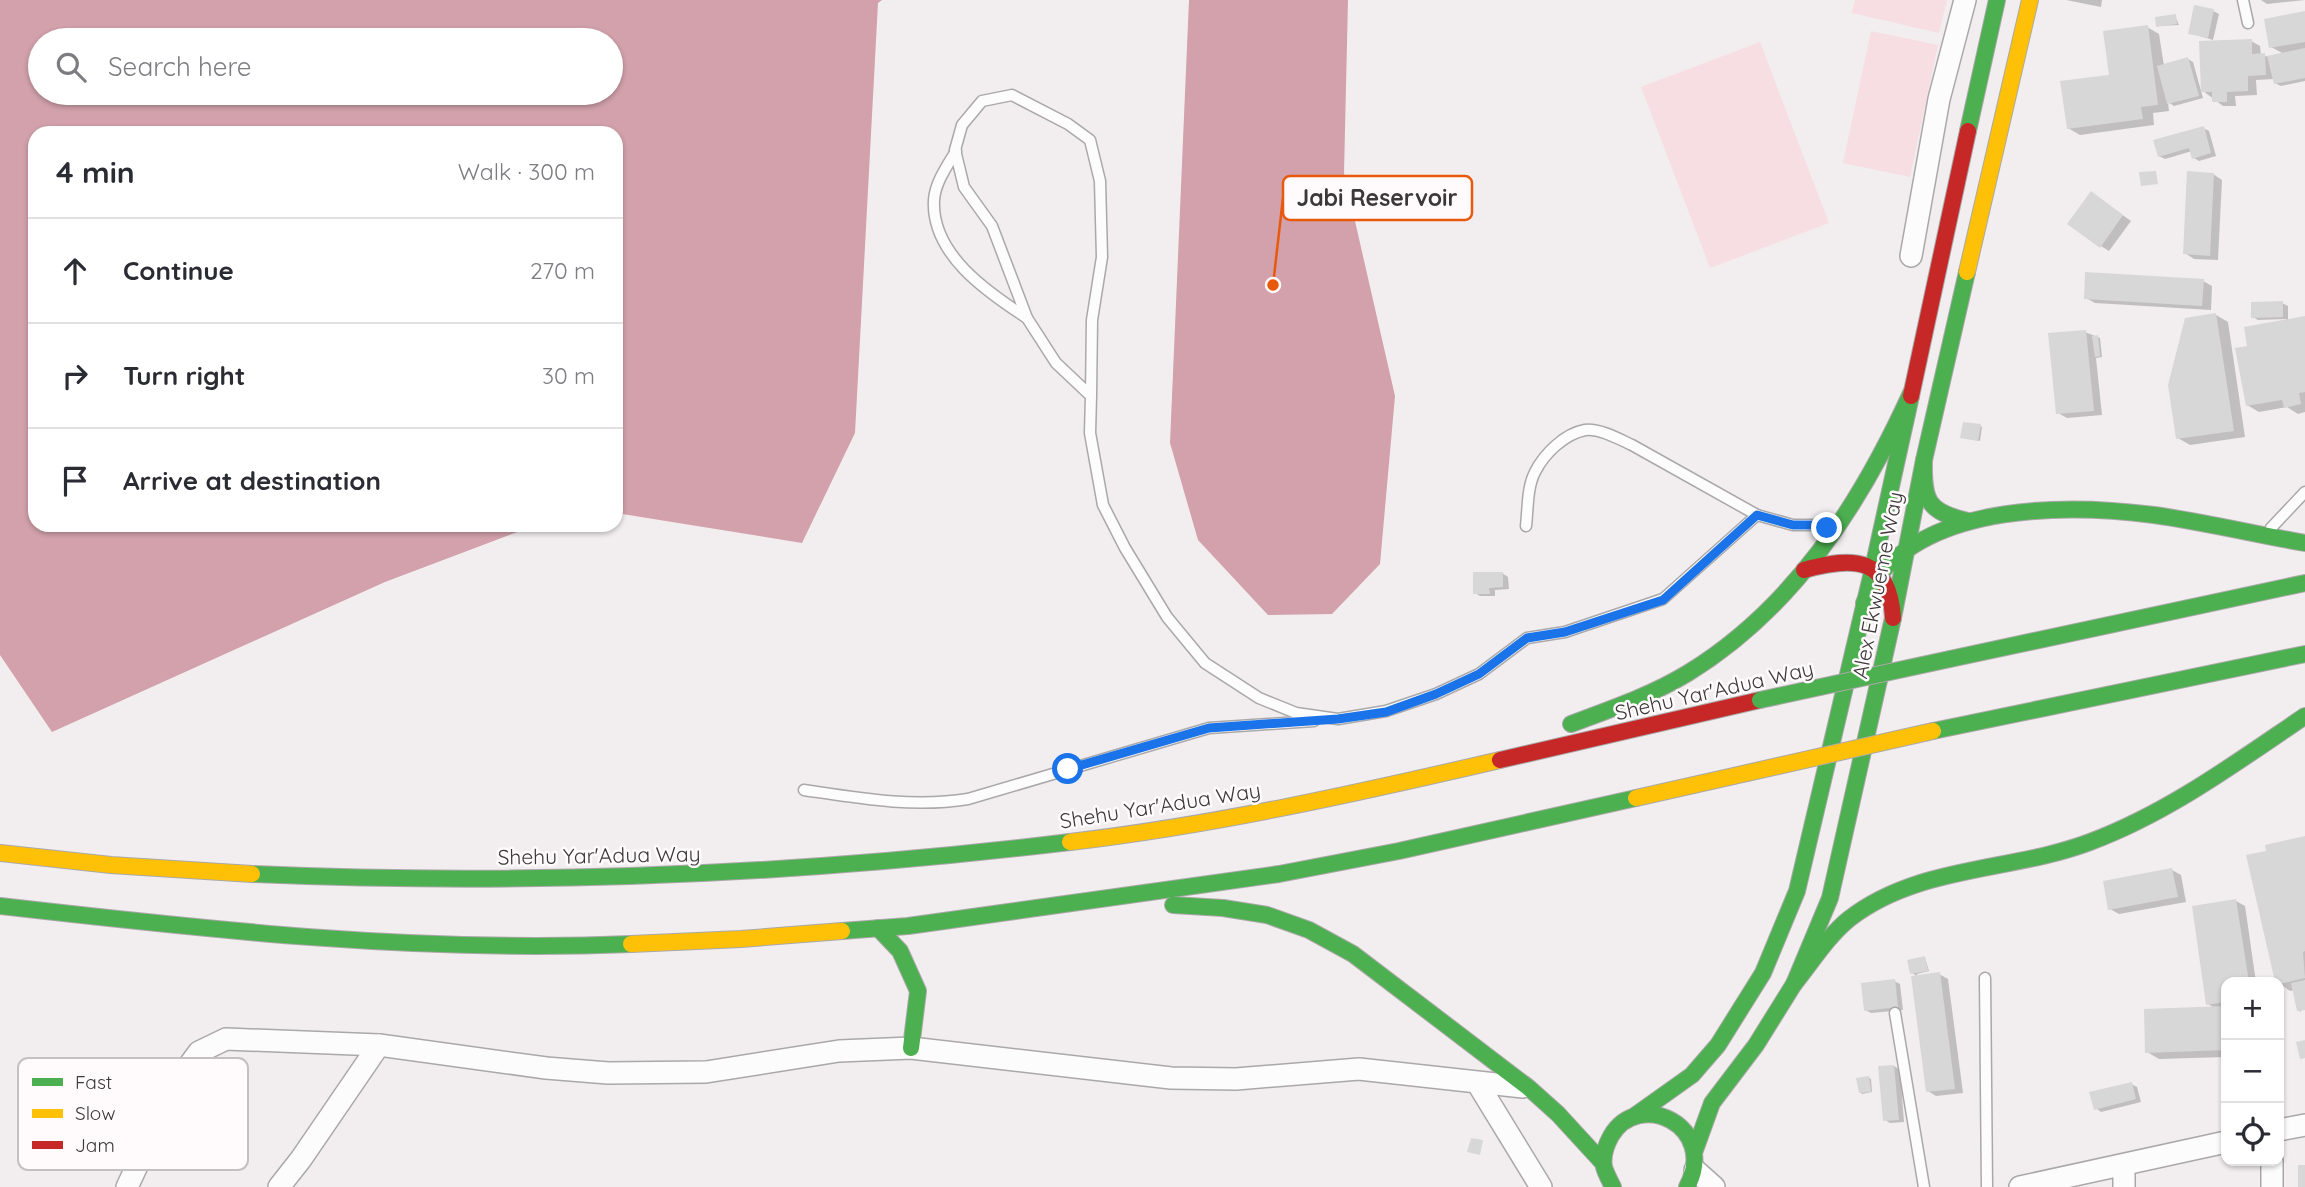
<!DOCTYPE html>
<meta charset="utf-8">
<style>
:root{--surface:#fff;--page:#f7f7f7;--text:#2b2b33;--muted:#7c7c81;--line:#e1e1e2}
body{margin:0;font-family:Quicksand,sans-serif;background:var(--page);color:var(--text)}
.controls{position:absolute;right:21px;bottom:21px;display:grid;overflow:hidden;border-radius:14px;box-shadow:0 2px 5px #0004}
.controls button{width:63px;height:63px;display:grid;place-items:center;padding:0;border:0;border-bottom:2px solid var(--line);background:var(--surface);color:var(--text);font:35px sans-serif}
.stop{position:absolute;width:21px;height:21px;margin:-16px;border:5px solid #1a73e8;border-radius:50%;background:#fff}
.stop.end{background:#1a73e8;border-color:#fff;box-shadow:0 2px 7px #0008}
.list{margin:0;padding:0;list-style:none}
h2{display:flex;justify-content:space-between;align-items:center;height:91px;margin:0;padding:0 28px;font-size:30px}
h2 small{font-size:23px;font-weight:400;color:var(--muted)}
.list li{display:grid;grid-template-columns:46px 1fr auto;gap:21px;align-items:center;box-sizing:border-box;height:105px;padding:0 28px;border-top:2px solid var(--line)}
.list b{display:block;font-size:26px;white-space:nowrap}
.list em{font-size:23px;font-style:normal;color:var(--muted)}
.icon{flex:none;width:38px;height:38px;fill:none;stroke:currentColor;stroke-width:2;stroke-linecap:round;stroke-linejoin:round}
.map{position:relative;flex:none;width:2305px;height:1187px;overflow:hidden}
.search{position:absolute;background:var(--surface);box-shadow:0 2px 5px #0004;left:28px;top:28px;width:595px;height:77px;display:flex;align-items:center;gap:18px;box-sizing:border-box;padding:0 24px;border-radius:38px;color:var(--muted);font-size:26px}
.panel{position:absolute;background:var(--surface);box-shadow:0 2px 5px #0004;left:28px;top:126px;width:595px;height:406px;border-radius:21px}
.map>svg:first-child{display:block}
.green{fill:#f6dee2}
.water{fill:#d2a1ab;fill-rule:evenodd}
.shadow{fill:#0003}
.building{fill:#d8d7d8}
.lines{fill:none;stroke-linecap:round;stroke-linejoin:round}
.lane-casing{stroke:#aaa8a8;stroke-width:13}
.street-casing{stroke:#aaa8a8;stroke-width:24}
.fast-casing{stroke:#aaa8a8;stroke-width:18}
.slow-casing{stroke:#aaa8a8;stroke-width:18}
.jam-casing{stroke:#aaa8a8;stroke-width:18}
.lane{stroke:#fdfcfd;stroke-width:10}
.street{stroke:#fdfcfd;stroke-width:21}
.fast{stroke:#4caf50;stroke-width:16}
.slow{stroke:#ffc107;stroke-width:16}
.jam{stroke:#c62828;stroke-width:16}
.fast-bridge-casing{stroke:#aaa8a8;stroke-width:18;stroke-linecap:butt}
.slow-bridge-casing{stroke:#aaa8a8;stroke-width:18;stroke-linecap:butt}
.fast-bridge{stroke:#4caf50;stroke-width:16}
.slow-bridge{stroke:#ffc107;stroke-width:16}
.route{stroke:#1a73e8;stroke-width:9}
.labels{text-anchor:middle;dominant-baseline:central;stroke-width:5;stroke-linejoin:round;paint-order:stroke}
.street-label{font-size:21px;fill:#3a3838;stroke:#fffbfc}
.key{fill:#fffbfc;stroke:#c4c0c1;stroke-width:2}
.key-label{font-size:19px;fill:#3a3838}
.leader{fill:none;stroke:#e8590c;stroke-width:2.5}
.callout-dot{fill:#e8590c;stroke:#fffbfc;stroke-width:2.5}
.callout{fill:#fffbfc;stroke:#e8590c;stroke-width:2.5}
.callout-label{font-size:23px;text-anchor:middle;font-weight:bold;fill:#3a3838}
</style>
<div class="map">
<svg width="2305" height="1187" viewBox="0 0 2305 1187">
<rect width="100%" height="100%" fill="#f2eeef"/>
<!-- green -->
<g class="green">
<polygon points="1855,0 1947,0 1939,33 1852,13"/>
<polygon points="1871,31 1938,45 1910,177 1843,163"/>
<polygon points="1760,42 1829,223 1710,268 1641,87"/>
</g>
<!-- water -->
<g class="water">
<path d="M0,0H882L878,3L855,433L802,543L616,513V133H35V525H536L385,582L52,732L0,655ZM40,40H611V93H40Z"/>
<polygon points="1189,0 1348,0 1344,173 1395,396 1380,564 1332,614 1268,615 1198,540 1170,443"/>
</g>
<!-- shadow -->
<g class="shadow">
<polygon points="2066,0 2102,0 2101,7"/>
<polygon points="2261,0 2305,0 2267,4"/>
<polygon points="2213,11 2219,14 2213,40 2190,33"/>
<polygon points="2305,13 2305,81 2281,86 2275,83 2274,79 2256,80 2257,95 2235,96 2236,106 2223,106 2203,91 2251,41 2260,46 2261,55 2269,57 2284,54 2271,47"/>
<polygon points="2175,16 2179,25 2157,26"/>
<polygon points="2147,27 2159,34 2164,66 2188,59 2193,62 2203,98 2174,106 2168,102 2169,111 2153,113 2154,125 2080,135 2068,128 2111,77"/>
<polygon points="2203,128 2209,131 2216,156 2199,161 2194,158 2192,151 2165,159 2159,156"/>
<polygon points="2213,174 2222,180 2218,260 2194,259 2185,253"/>
<polygon points="2100,199 2131,221 2109,251 2101,246"/>
<polygon points="2203,281 2212,286 2211,310 2095,303 2086,298"/>
<polygon points="2282,303 2288,306 2288,321 2305,318 2305,412 2298,414 2287,407 2259,412 2247,405 2249,348 2286,321 2286,319 2258,320 2253,317"/>
<polygon points="2216,315 2228,322 2245,437 2190,445 2178,438"/>
<polygon points="2085,332 2100,338 2102,357 2096,358 2102,415 2067,418 2058,413"/>
<polygon points="1980,426 1982,427 1980,441 1964,438"/>
<polygon points="1502,573 1508,577 1509,589 1495,590 1495,596 1480,596 1475,593"/>
<polygon points="2305,838 2305,1008 2301,1009 2301,1012 2298,1010 2294,990 2290,991 2277,982 2248,857 2268,852"/>
<polygon points="2172,870 2181,875 2186,902 2119,914 2110,909"/>
<polygon points="2236,901 2245,906 2256,982 2226,982 2226,1057 2159,1059 2147,1052 2215,1008 2208,1004"/>
<polygon points="1925,958 1929,971 1917,974 1917,976 1912,973"/>
<polygon points="1939,974 1948,979 1963,1093 1936,1096 1928,1091"/>
<polygon points="1894,981 1900,984 1903,1010 1871,1013 1865,1010"/>
<polygon points="1894,1066 1900,1070 1904,1122 1890,1123 1885,1120"/>
<polygon points="1869,1078 1871,1079 1872,1092 1862,1094 1860,1092"/>
<polygon points="2131,1084 2137,1087 2141,1102 2101,1112 2096,1108"/>
</g>
<!-- building -->
<g class="building">
<polygon points="2194,5 2214,9 2208,38 2188,34"/>
<polygon points="2305,11 2305,42 2269,48 2264,19"/>
<polygon points="2176,14 2177,24 2156,27 2155,17"/>
<polygon points="2148,25 2158,105 2141,107 2143,119 2067,129 2060,81 2109,75 2103,31"/>
<polygon points="2252,39 2252,54 2265,53 2266,75 2248,76 2248,91 2227,92 2227,102 2212,102 2212,92 2201,92 2199,41"/>
<polygon points="2305,48 2305,78 2274,84 2267,56"/>
<polygon points="2188,57 2199,96 2167,104 2157,66"/>
<polygon points="2204,126 2211,153 2192,159 2189,148 2158,157 2153,140"/>
<polygon points="2156,171 2158,184 2141,186 2139,172"/>
<polygon points="2187,171 2214,173 2210,256 2183,254"/>
<polygon points="2091,191 2123,215 2100,248 2067,224"/>
<polygon points="2085,272 2204,279 2202,306 2084,299"/>
<polygon points="2283,301 2283,317 2251,318 2251,302"/>
<polygon points="2216,313 2234,431 2176,439 2168,385 2185,318"/>
<polygon points="2305,316 2305,392 2299,393 2301,404 2284,408 2282,400 2246,406 2235,348 2247,346 2244,327"/>
<polygon points="2086,330 2094,411 2056,414 2048,333"/>
<polygon points="2098,335 2100,356 2095,357 2092,336"/>
<polygon points="1963,422 1981,424 1978,441 1960,438"/>
<polygon points="1473,572 1503,572 1503,587 1489,588 1490,594 1473,594"/>
<polygon points="2305,836 2305,951 2303,952 2305,978 2279,984 2279,982 2275,982 2246,855 2266,851 2265,845"/>
<polygon points="2172,868 2178,897 2108,910 2103,881"/>
<polygon points="2236,899 2249,982 2226,982 2226,1002 2206,1005 2192,906"/>
<polygon points="1925,956 1928,971 1910,974 1907,960"/>
<polygon points="1940,972 1955,1089 1926,1092 1911,976"/>
<polygon points="1895,979 1898,1007 1864,1011 1861,983"/>
<polygon points="2305,980 2305,1010 2297,1011 2291,983"/>
<polygon points="2226,1006 2226,1050 2145,1053 2144,1009"/>
<polygon points="2305,1040 2305,1058 2300,1059 2296,1042"/>
<polygon points="1894,1065 1899,1120 1883,1121 1878,1066"/>
<polygon points="1869,1076 1871,1092 1859,1093 1856,1078"/>
<polygon points="2132,1082 2136,1099 2094,1110 2089,1092"/>
<polygon points="1471,1138 1483,1140 1480,1155 1467,1152"/>
<rect x="2298" y="1165" width="7" height="22"/>
</g>
<g class="lines">
<!-- lane casing -->
<g class="lane-casing">
<g id="lane">
<polyline points="2243,0 2248,23"/>
<path d="M956,151C947,166 935,183 934,200C931,254 987,292 1027,318"/>
<polyline points="1091,396 1056,363 1027,318 992,226 964,187 955,150 962,125 982,101 1012,95 1068,124 1090,140 1100,181 1102,257 1092,320 1091,396 1090,433 1103,505 1125,548 1167,617 1205,663 1259,698 1296,713 1338,719 1386,711 1436,694 1479,674 1527,638 1565,632 1663,599 1757,515"/>
<path d="M1526,526C1528,509 1527,487 1535,472C1544,454 1564,434 1585,430C1599,428 1619,439 1632,445L1757,515L1793,525H1820L1828,530"/>
<polyline points="2271,528 2305,492"/>
<path d="M804,790C858,798 913,808 968,799L1209,728L1314,721"/>
<polyline points="1985,978 1987,1187"/>
<polyline points="1895,1013 1924,1187"/>
</g>
</g>
<!-- street casing -->
<g class="street-casing">
<g id="street">
<polyline points="1911,256 1939,99 1965,0"/>
<polyline points="1478,1084 1541,1187"/>
<polyline points="2279,1130 2305,1125"/>
<polyline points="2272,1161 2272,1187"/>
<polyline points="2124,1165 2124,1187"/>
<polyline points="1695,1170 1714,1187"/>
<polyline points="127,1187 176,1083 199,1052 226,1039 379,1045 546,1068 608,1073 706,1072 839,1051 911,1048 1171,1078 1236,1079 1359,1069 1523,1087"/>
<polyline points="279,1187 301,1159 379,1045"/>
<polyline points="2020,1187 2226,1142"/>
</g>
</g>
<!-- fast casing -->
<g class="fast-casing">
<g id="fast">
<polyline points="1968,131 1997,0"/>
<path d="M1924,460C1923,500 1927,512 1968,521"/>
<path d="M1864,603C1868,595 1871,586 1876,579C1934,503 2067,504 2154,515C2204,522 2254,534 2305,543"/>
<polyline points="1950,659 2305,583"/>
<path d="M1571,724C1611,709 1652,695 1688,673C1794,608 1861,503 1911,393"/>
<polyline points="1933,731 2305,654"/>
<path d="M252,874C525,886 798,875 1070,842"/>
<polyline points="1173,905 1223,908 1267,915 1309,930 1353,954 1529,1088 1558,1114 1603,1163"/>
<path d="M0,906C210,930 419,953 631,944"/>
<polyline points="878,928 900,951 918,991 911,1048"/>
<polyline points="842,931 908,926 1279,874 1399,851 1636,798"/>
<path d="M1794,984C1812,962 1827,937 1849,919C1918,865 2011,872 2090,842C2168,813 2237,762 2305,716"/>
<polyline points="1633,1117 1692,1075 1718,1045 1763,973 1797,891 1873,568 1911,396"/>
<polyline points="1695,1150 1712,1103 1756,1045 1794,984 1830,898 1893,618 1924,460 1967,272"/>
<path d="M1613,1187C1610,1181 1606,1174 1604,1167C1602,1156 1606,1145 1611,1136C1639,1088 1719,1126 1687,1187"/>
</g>
</g>
<!-- slow casing -->
<g class="slow-casing">
<g id="slow">
<polyline points="1967,272 2030,0"/>
<polyline points="1636,798 1747,773"/>
<path d="M1070,842C1215,825 1358,793 1500,760"/>
<polyline points="0,853 111,865 252,874"/>
<polyline points="631,944 741,939 842,931"/>
</g>
</g>
<!-- jam casing -->
<g class="jam-casing">
<g id="jam">
<polyline points="1911,396 1968,131"/>
<path d="M1804,570C1855,556 1889,557 1893,618"/>
<polyline points="1500,760 1760,700"/>
</g>
</g>
<!-- lane -->
<use href="#lane" class="lane"/>
<!-- street -->
<use href="#street" class="street"/>
<!-- fast -->
<use href="#fast" class="fast"/>
<!-- slow -->
<use href="#slow" class="slow"/>
<!-- jam -->
<use href="#jam" class="jam"/>
<!-- fast-bridge casing -->
<g class="fast-bridge-casing">
<polyline id="fast-bridge" points="1760,700 1950,659"/>
</g>
<!-- slow-bridge casing -->
<g class="slow-bridge-casing">
<polyline id="slow-bridge" points="1747,773 1933,731"/>
</g>
<!-- fast-bridge -->
<use href="#fast-bridge" class="fast-bridge"/>
<!-- slow-bridge -->
<use href="#slow-bridge" class="slow-bridge"/>
</g>
<g class="lines">
<!-- route -->
<polyline class="route" points="1068,769 1209,728 1338,719 1386,712 1436,694 1479,674 1527,638 1565,632 1663,600 1757,515 1793,525 1820,525 1827,528"/>
</g>
<g class="labels">
<!-- street labels -->
<g class="street-label">
<text transform="translate(1877 585) rotate(-79)">Alex Ekwueme Way</text>
<text transform="translate(1714 690) rotate(-13)">Shehu Yar'Adua Way</text>
<text transform="translate(1160 805) rotate(-9)">Shehu Yar'Adua Way</text>
<text transform="translate(599 855) rotate(-1)">Shehu Yar'Adua Way</text>
</g>
</g>
<!-- legend -->
<rect x="18" y="1058" width="230" height="112" rx="10" class="key"/>
<rect x="32" y="1078" width="31" height="8" fill="#4caf50"/>
<rect x="32" y="1109" width="31" height="9" fill="#ffc107"/>
<rect x="32" y="1141" width="31" height="8" fill="#c62828"/>
<g class="key-label">
<text x="75" y="1089">Fast</text>
<text x="75" y="1120">Slow</text>
<text x="75" y="1152">Jam</text>
</g>
<!-- callouts -->
<path class="leader" d="M1273 285L1283 198"/>
<circle class="callout-dot" cx="1273" cy="285" r="7"/>
<rect class="callout" x="1283" y="176" width="189" height="44" rx="7"/>
<g class="callout-label">
<text x="1377" y="206">Jabi Reservoir</text>
</g>
</svg>
<div class="controls">
<button>+</button>
<button>−</button>
<button><svg class="icon" aria-label="locate" viewBox="0 0 24 24"><circle cx="12" cy="12" r="6"/><path d="M12 2v4M12 18v4M2 12h4M18 12h4"/></svg></button>
</div>
<div class="stop" style="left:1068px;top:769px"></div>
<div class="stop end" style="left:1827px;top:528px"></div>
<div class="search"><svg class="icon" aria-label="search" viewBox="0 0 24 24"><circle cx="10" cy="10" r="6"/><path d="M15 15l6 6"/></svg>Search here</div>
<section class="panel">
<h2>4 min<small>Walk · 300 m</small></h2>
<ul class="list">
<li><svg class="icon" aria-label="ahead" viewBox="0 0 24 24"><path d="M12 20V5M6 11l6-6 6 6"/></svg><div><b>Continue</b></div><em>270 m</em></li>
<li><svg class="icon" aria-label="right" viewBox="0 0 24 24"><path d="M7 20v-9h11M14 6l5 5-5 5"/></svg><div><b>Turn right</b></div><em>30 m</em></li>
<li><svg class="icon" aria-label="arrive" viewBox="0 0 24 24"><path d="M6 21V4h12l-3 4 3 4H6"/></svg><div><b>Arrive at destination</b></div></li>
</ul>
</section>
</div>
